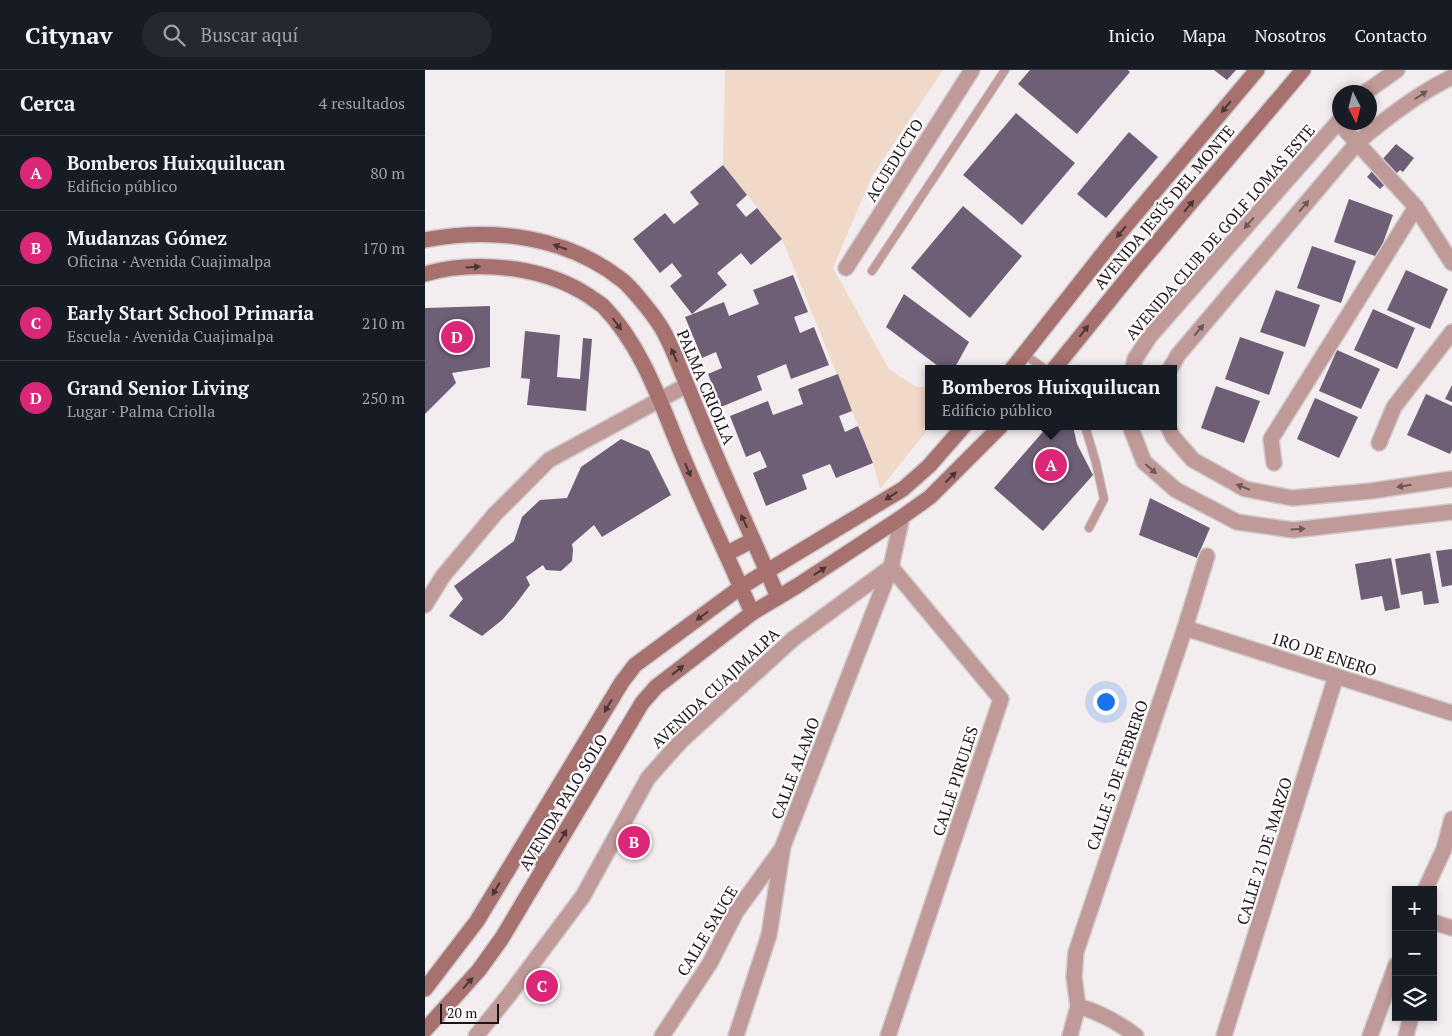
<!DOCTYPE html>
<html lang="es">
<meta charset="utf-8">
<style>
:root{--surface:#171b24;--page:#242831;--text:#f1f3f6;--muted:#9ea1a6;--line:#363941;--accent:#db2777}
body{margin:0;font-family:"PT Serif",serif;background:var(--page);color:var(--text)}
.controls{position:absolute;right:15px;bottom:15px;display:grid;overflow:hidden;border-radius:0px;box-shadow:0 2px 8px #0003}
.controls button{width:45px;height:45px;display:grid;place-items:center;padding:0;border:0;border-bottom:1px solid var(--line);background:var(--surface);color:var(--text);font:25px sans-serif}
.compass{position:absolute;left:907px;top:15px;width:45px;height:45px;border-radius:50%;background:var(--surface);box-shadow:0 2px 8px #0003;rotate:174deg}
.scale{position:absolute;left:15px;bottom:12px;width:59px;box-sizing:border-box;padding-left:5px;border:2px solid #181617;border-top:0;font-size:14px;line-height:18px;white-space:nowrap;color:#181617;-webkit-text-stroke:4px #fffbfd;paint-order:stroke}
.you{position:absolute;left:680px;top:631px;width:18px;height:18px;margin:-12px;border:4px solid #fff;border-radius:50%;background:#1a73e8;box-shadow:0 0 0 8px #1a73e833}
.badge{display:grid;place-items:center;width:32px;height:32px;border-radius:50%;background:var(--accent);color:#fff;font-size:16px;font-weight:700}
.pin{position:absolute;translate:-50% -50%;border:2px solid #fff;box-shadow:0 1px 5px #0006}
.popup{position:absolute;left:500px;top:295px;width:252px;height:65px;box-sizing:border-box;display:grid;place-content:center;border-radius:0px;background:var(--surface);filter:drop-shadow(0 1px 4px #0005);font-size:16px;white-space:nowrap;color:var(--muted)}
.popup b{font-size:19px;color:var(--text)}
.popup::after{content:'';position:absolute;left:50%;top:100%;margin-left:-10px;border:10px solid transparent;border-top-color:var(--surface)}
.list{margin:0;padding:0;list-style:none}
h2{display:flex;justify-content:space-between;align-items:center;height:65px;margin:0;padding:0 20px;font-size:21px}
h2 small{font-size:16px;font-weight:400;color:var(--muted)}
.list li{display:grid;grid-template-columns:32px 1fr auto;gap:15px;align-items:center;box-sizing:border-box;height:75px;padding:0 20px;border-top:1px solid var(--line)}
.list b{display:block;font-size:19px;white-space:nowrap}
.list p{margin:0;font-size:16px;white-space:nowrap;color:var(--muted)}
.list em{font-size:16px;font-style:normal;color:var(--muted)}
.icon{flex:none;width:28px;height:28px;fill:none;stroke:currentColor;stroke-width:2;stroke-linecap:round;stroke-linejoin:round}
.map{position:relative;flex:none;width:1027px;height:966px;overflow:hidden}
header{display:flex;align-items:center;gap:30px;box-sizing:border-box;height:70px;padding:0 25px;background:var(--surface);border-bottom:1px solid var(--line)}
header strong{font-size:24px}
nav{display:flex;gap:28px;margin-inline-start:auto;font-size:18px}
.search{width:350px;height:45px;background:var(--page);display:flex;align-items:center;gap:12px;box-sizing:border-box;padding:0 18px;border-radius:28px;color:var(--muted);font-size:19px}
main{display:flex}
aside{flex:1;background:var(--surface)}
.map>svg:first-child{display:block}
.green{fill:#f1d9c9}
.building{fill:#6e5f76}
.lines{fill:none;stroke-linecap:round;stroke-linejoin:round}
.service-casing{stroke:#d0cbcd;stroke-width:10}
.minor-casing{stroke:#d0cbcd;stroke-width:18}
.secondary-casing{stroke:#d0cbcd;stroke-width:18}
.service{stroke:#c09a98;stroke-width:8}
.minor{stroke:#c09a98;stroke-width:15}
.secondary{stroke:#a6716e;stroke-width:15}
.oneway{fill:#6c5858}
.oneway2{fill:#4a3635}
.labels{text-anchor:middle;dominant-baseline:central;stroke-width:4.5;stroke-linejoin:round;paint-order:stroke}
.street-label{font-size:16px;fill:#181617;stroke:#fffbfd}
</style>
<header>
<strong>Citynav</strong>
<div class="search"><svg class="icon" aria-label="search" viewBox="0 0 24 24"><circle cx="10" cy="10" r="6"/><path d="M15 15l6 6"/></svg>Buscar aquí</div>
<nav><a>Inicio</a><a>Mapa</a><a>Nosotros</a><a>Contacto</a></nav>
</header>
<main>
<aside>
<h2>Cerca<small>4 resultados</small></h2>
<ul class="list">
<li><span class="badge">A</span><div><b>Bomberos Huixquilucan</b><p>Edificio público</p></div><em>80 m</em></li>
<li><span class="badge">B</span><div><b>Mudanzas Gómez</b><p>Oficina · Avenida Cuajimalpa</p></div><em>170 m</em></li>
<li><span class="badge">C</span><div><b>Early Start School Primaria</b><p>Escuela · Avenida Cuajimalpa</p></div><em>210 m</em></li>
<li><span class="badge">D</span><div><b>Grand Senior Living</b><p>Lugar · Palma Criolla</p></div><em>250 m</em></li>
</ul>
</aside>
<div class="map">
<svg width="1027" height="966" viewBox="0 0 1027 966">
<rect width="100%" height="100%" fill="#f3edf0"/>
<!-- green -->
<polygon class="green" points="300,0 518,0 447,106 408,198 464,299 490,316 503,318 504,356 506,356 455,419 448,393 357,169 298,95"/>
<!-- building -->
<g class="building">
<polygon points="605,0 703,0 705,2 652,64 593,14"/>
<polygon points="789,0 811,0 802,10"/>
<polygon points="591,43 650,93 597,155 538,105"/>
<polygon points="704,62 733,87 681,148 652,124"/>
<polygon points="971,74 989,88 978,102 975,100 955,119 942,107"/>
<polygon points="298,95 322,125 311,135 321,147 332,138 357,169 326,195 316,183 292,203 302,215 267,244 245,216 257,206 247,193 235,203 208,169 240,143 249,154 274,134 265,122"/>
<polygon points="924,129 968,145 953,187 909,172"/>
<polygon points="538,136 597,186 545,248 486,198"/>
<polygon points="887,176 931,191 916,233 872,218"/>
<polygon points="981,200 1023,219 1005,259 962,240"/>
<polygon points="368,205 383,242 369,247 375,263 389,257 404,295 366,309 361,294 332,306 337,320 296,337 283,304 297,298 291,282 277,288 260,247 299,232 304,246 334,234 328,220"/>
<polygon points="851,220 895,235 880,277 835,262"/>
<polygon points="479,224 544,272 529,299 517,299 461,257"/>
<polygon points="65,236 65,297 27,303 31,313 0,344 0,238"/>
<polygon points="948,239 990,258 972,299 929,280"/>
<polygon points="100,261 135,265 132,307 155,309 158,268 167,269 161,341 102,335 105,309 96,308"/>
<polygon points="815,267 859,282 844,325 800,309"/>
<polygon points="912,280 955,299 936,339 894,321"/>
<polygon points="413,304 427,341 414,346 420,362 433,356 448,393 411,408 405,394 377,405 382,419 341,436 328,403 342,397 335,381 321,387 305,346 343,331 348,345 378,334 373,319"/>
<polygon points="1027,315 1027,332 1020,329"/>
<polygon points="791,316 835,331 819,373 776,358"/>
<polygon points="1001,324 1027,336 1027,380 1025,384 982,365"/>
<polygon points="890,328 933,347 914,388 872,369"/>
<polygon points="623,356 648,356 652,374 668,405 618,461 569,418"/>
<polygon points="196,369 224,381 246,425 177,467 169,455 147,474 148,480 147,491 136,501 121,500 118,495 101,507 105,515 90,535 77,550 57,566 24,546 38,529 29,516 89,471 97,447 115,430 142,428 156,397"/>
<polygon points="725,428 785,458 772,488 714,465"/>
<polygon points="1027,479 1027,515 1017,517 1011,481"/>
<polygon points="1005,483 1014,533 999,535 997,521 976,525 970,489"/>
<polygon points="966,488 975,538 960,541 957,526 936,530 930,494"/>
</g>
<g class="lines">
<!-- service casing -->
<g class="service-casing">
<g id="service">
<polyline points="447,201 580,0"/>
<polyline points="599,284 620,299"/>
<polyline points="660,356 671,393 679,429 664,458"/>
</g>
</g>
<!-- minor casing -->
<g class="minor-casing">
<g id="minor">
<polyline points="941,22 972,0"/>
<polyline points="913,52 991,137 1027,193"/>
<polyline points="421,198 547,0"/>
<polyline points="708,299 710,289 725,266 914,51"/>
<path d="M745,299L753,285L932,73C961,48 992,24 1027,7"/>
<polyline points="705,356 719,392 751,420 812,452 868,460 1027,442"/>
<polyline points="743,356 748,367 768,390 820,419 867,428 946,421 1027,409"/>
<polyline points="954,373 969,337 1027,262"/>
<polyline points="849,393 846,369 991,137"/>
<polyline points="0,535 18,506 70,444 124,390 262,315"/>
<polyline points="760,558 1027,643"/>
<polyline points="1000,820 1019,779 1027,749"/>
<polyline points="1008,852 1027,858"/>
<path d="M653,936C676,943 693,952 711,966"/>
<polyline points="51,966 84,925 158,826 223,708 256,671 368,569 466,497 576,629 463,966"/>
<polyline points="237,966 285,893 311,842 356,780"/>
<polyline points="311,966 344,865 358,776 466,497 477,447"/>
<polyline points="645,966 653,936 649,907 651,882 760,558 782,486"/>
<polyline points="799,966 911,606"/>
<polyline points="945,966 971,895"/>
<polyline points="981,966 986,947"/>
</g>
</g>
<!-- secondary casing -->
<g class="secondary-casing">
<g id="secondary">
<path d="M0,170C69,157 141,166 197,210C206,217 227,243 234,254C243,267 249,283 255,298C265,322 275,347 285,371C307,424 331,475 353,527"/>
<path d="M0,204C29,195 61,195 90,199C117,203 141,211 164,226C169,230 175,233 179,237C219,279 236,335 258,387C280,440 305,491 327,543"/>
<polyline points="587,299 688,171 832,0"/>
<polyline points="629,299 709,200 878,0"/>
<polyline points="301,484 328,470"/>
<polyline points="96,779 122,793"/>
<polyline points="0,919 52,851 197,612 210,595 316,517 478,419 504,396 539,356"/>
<polyline points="0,960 54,900 77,868 217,633 231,617 327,543 372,516 477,447 505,427 576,356"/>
</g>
</g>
<!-- service -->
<use href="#service" class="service"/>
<!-- minor -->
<use href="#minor" class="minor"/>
<!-- secondary -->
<use href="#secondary" class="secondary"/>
</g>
<!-- one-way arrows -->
<defs><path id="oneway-solid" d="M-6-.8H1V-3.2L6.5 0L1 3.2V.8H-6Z" transform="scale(1.25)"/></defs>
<g class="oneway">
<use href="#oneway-solid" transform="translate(996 25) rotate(-34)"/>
<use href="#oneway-solid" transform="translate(879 136) rotate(-50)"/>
<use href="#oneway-solid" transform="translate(824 153) rotate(131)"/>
<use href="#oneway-solid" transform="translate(774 260) rotate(-50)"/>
<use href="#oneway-solid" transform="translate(726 399) rotate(41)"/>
<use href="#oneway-solid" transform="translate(979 416) rotate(171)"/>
<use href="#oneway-solid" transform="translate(818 417) rotate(-158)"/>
<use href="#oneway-solid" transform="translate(873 459) rotate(-3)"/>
</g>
<g class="oneway2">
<use href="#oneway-solid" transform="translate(801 37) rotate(130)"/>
<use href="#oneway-solid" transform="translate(764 136) rotate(-50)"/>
<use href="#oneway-solid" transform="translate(696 162) rotate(130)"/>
<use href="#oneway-solid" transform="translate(135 177) rotate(-161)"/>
<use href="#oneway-solid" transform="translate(48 197) rotate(-3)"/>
<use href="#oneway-solid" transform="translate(192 254) rotate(53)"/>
<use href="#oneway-solid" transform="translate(659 261) rotate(-52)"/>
<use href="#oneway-solid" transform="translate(249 285) rotate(-113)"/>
<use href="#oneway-solid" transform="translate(263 400) rotate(67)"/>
<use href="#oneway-solid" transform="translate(526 407) rotate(-44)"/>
<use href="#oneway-solid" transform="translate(466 426) rotate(147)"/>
<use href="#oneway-solid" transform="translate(319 451) rotate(-115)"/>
<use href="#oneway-solid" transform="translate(395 501) rotate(-33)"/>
<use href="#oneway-solid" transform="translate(277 546) rotate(144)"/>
<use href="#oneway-solid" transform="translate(253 600) rotate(-38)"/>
<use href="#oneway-solid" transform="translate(183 636) rotate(121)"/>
<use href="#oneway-solid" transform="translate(138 766) rotate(-59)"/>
<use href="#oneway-solid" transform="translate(71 819) rotate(121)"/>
<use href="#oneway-solid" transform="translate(43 913) rotate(-48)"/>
</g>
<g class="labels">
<!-- street labels -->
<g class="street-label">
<text transform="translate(469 90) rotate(-58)">ACUEDUCTO</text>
<text transform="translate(739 137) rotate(-50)">AVENIDA JESÚS DEL MONTE</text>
<text transform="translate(795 162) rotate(-49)">AVENIDA CLUB DE GOLF LOMAS ESTE</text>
<text transform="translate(281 317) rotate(67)">PALMA CRIOLLA</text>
<text transform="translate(899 584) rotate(18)">1RO DE ENERO</text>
<text transform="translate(290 618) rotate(-43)">AVENIDA CUAJIMALPA</text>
<text transform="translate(370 698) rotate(-69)">CALLE ALAMO</text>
<text transform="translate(692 705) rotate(-71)">CALLE 5 DE FEBRERO</text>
<text transform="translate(530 711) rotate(-72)">CALLE PIRULES</text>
<text transform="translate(138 732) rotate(-59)">AVENIDA PALO SOLO</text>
<text transform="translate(839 781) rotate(-73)">CALLE 21 DE MARZO</text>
<text transform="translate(282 861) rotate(-59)">CALLE SAUCE</text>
</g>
</g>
</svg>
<div class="controls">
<button>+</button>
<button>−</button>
<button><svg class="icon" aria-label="layers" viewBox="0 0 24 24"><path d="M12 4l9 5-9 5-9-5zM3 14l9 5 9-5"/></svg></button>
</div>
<svg class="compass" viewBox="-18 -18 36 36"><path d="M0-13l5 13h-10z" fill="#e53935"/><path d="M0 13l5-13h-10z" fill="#9ea1a6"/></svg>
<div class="scale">20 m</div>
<div class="you"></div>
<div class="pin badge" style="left:626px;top:395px">A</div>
<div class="popup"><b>Bomberos Huixquilucan</b>Edificio público</div>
<div class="pin badge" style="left:209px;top:772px">B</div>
<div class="pin badge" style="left:117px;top:916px">C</div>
<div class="pin badge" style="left:32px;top:267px">D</div>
</div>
</main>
